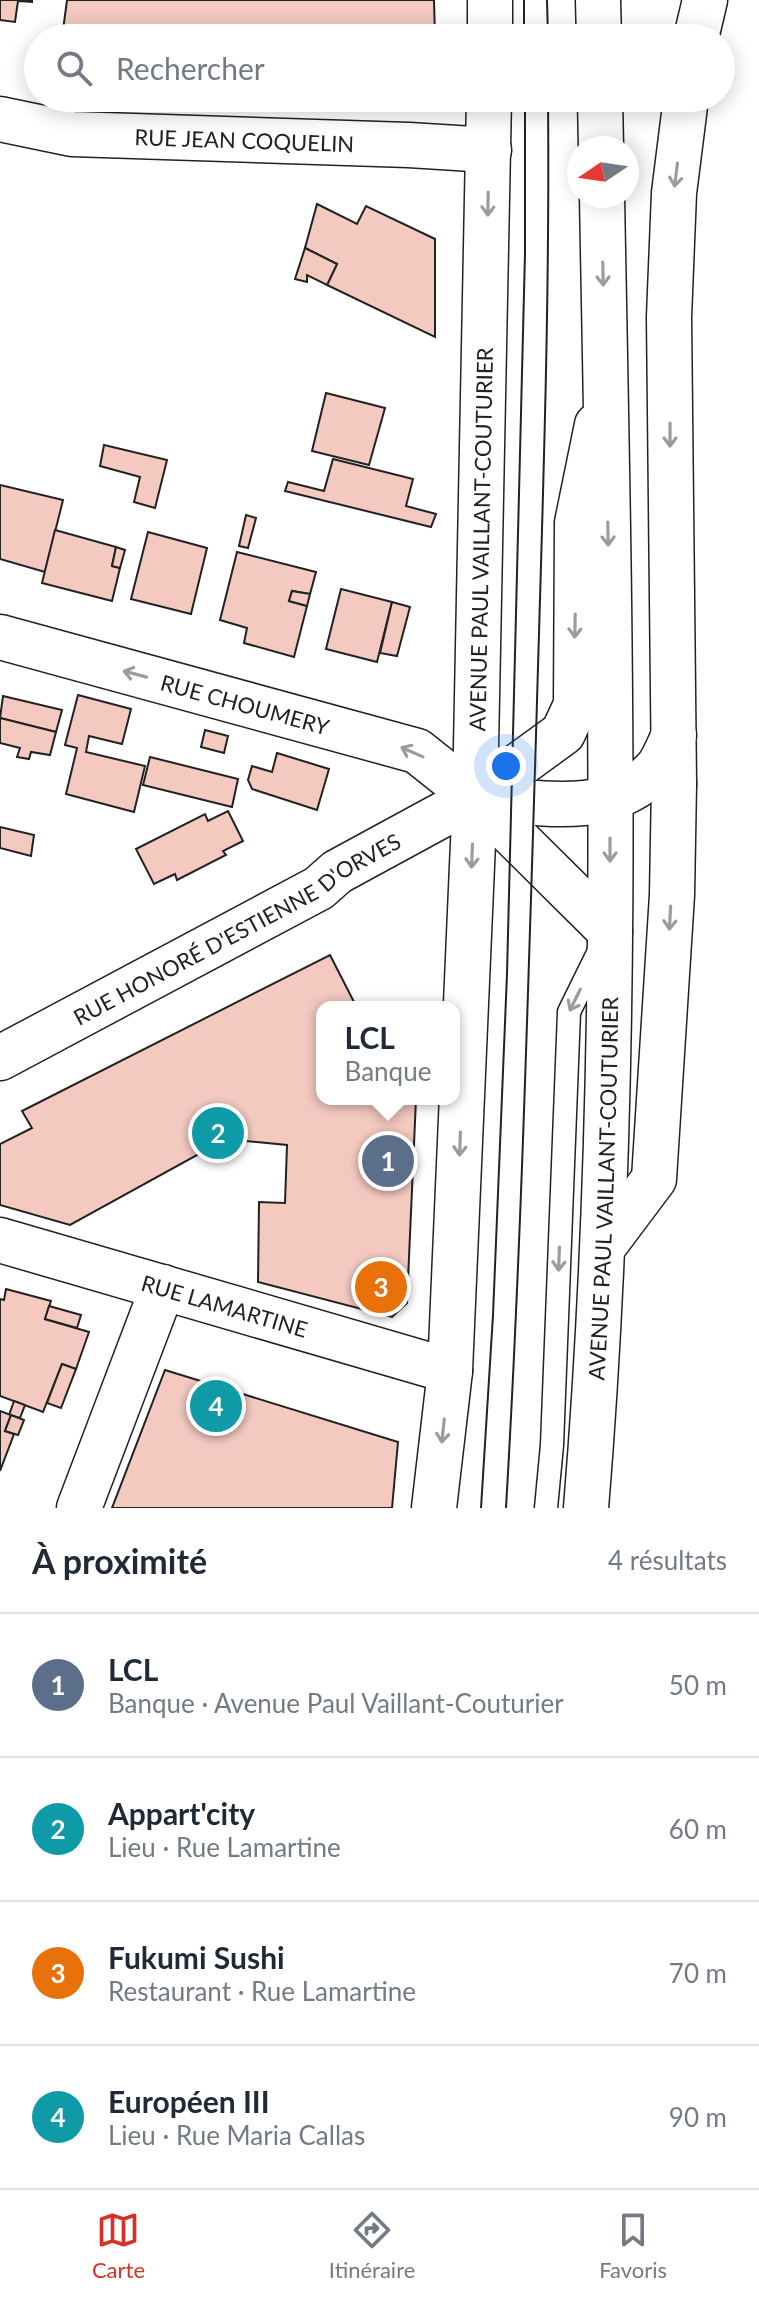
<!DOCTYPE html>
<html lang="fr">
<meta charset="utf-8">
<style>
:root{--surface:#fff;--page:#f2f2f3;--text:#1f2937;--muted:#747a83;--line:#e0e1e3;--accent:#d93025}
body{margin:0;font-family:Lato,sans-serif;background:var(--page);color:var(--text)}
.compass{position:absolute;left:567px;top:136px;width:72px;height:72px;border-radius:50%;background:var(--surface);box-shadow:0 4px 20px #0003;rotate:257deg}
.you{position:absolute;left:506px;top:766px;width:28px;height:28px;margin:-20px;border:6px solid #fff;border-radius:50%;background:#1a73e8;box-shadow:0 0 0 12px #1a73e833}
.badge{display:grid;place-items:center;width:52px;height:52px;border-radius:50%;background:var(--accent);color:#fff;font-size:26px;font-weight:700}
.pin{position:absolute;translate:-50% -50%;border:4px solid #fff;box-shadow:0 2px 8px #0006}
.popup{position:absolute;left:316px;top:1001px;width:144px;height:104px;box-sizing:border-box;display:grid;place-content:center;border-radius:16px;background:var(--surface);filter:drop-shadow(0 2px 6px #0005);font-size:26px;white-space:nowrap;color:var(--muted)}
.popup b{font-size:30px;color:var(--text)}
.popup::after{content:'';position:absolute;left:50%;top:100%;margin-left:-16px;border:16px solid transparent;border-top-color:var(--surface)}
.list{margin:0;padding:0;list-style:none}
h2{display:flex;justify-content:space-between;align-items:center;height:104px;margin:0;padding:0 32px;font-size:34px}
h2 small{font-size:26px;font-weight:400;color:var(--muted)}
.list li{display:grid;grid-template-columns:52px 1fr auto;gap:24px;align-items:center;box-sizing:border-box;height:144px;padding:0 32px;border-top:2px solid var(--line)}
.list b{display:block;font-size:30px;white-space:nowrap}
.list p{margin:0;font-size:26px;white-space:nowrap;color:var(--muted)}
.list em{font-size:26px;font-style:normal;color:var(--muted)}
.icon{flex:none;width:44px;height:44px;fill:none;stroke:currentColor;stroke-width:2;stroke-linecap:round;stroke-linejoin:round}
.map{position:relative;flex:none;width:759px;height:1508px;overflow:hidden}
.search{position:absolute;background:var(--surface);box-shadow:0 4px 20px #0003;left:24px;right:24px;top:24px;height:88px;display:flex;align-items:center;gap:20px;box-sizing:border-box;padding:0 28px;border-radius:44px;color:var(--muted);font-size:30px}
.sheet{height:680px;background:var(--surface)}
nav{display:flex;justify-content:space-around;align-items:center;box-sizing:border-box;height:112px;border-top:2px solid var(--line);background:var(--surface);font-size:22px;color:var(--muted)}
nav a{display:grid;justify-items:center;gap:4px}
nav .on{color:var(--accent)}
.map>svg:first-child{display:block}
.building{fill:#f3c9c0;stroke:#222;stroke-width:2}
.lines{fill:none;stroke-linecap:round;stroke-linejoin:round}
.lane-casing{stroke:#222;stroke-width:25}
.street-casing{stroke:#222;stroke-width:47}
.secondary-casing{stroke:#222;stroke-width:47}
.primary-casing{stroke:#222;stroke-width:47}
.highway-casing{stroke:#222;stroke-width:47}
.lane{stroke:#fff;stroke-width:22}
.street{stroke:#fff;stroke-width:44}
.secondary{stroke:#fff;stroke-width:44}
.primary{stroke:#fff;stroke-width:44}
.highway{stroke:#fff;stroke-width:44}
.tram{stroke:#222;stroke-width:2}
.oneway{stroke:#9c9c9c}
.labels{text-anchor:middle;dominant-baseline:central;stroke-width:6;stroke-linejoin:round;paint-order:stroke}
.street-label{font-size:22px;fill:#222;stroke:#fff}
</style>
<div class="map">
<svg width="759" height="1508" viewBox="0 0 759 1508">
<rect width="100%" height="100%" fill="#fff"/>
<!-- building -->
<g class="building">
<polygon points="0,0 32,0 32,2 18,1 15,22 0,20"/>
<polygon points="67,0 434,0 435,38 62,38"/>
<polygon points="317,204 357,224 366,206 435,239 435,337 327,285 337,264 305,248"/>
<polygon points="305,248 337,264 327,285 307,275 307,282 295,279"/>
<polygon points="326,393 385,408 369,465 312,451"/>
<polygon points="104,445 167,460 155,508 134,502 140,477 100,466"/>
<polygon points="333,459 413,479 406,506 436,514 431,527 285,491 288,482 324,491"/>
<polygon points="0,485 63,500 45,572 0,559"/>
<polygon points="246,515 256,518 248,548 239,546"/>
<polygon points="55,530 116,547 112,566 120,568 112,601 42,583"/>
<polygon points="148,532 207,548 191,614 131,599"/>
<polygon points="116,547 125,550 120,568 112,566"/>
<polygon points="237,552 316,572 310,594 292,591 289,601 307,606 294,657 244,643 247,628 220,620"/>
<polygon points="341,589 392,602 377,662 326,649"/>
<polygon points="292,591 310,594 307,606 289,601"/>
<polygon points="392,602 410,607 397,656 380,653"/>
<polygon points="78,695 131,709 122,744 89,736 86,752 145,766 134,812 66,794 77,748 65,745"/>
<polygon points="3,696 62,710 56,732 0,718"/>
<polygon points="0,718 56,732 50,755 31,752 29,759 17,757 20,748 0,743"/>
<polygon points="205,730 228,736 224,753 201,747"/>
<polygon points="277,753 329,769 317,810 252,789 248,780 252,766 272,772"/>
<polygon points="150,757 238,779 232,807 143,785"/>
<polygon points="228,811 243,841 223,851 226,855 177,880 175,874 154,884 136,849 205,814 208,821"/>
<polygon points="0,827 34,835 31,856 0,848"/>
<polygon points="330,955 354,1002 411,1007 322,1007 322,1099 416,1099 407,1303 392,1317 258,1282 259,1202 285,1203 287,1145 226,1139 70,1225 0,1205 0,1144 32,1128 22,1111"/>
<polygon points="6,1289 51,1301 45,1319 89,1332 76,1369 62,1364 43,1412 0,1396 0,1299 4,1300"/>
<polygon points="49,1306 81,1315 77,1328 45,1319"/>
<polygon points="62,1364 76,1369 61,1408 47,1403"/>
<polygon points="165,1370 398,1442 392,1508 112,1508"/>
<polygon points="14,1401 25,1405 20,1418 9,1415"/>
<polygon points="0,1411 11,1415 5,1431 14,1434 0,1471"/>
<polygon points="11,1415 24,1420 18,1435 5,1431"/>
</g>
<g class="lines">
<!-- lane casing -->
<g class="lane-casing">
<polyline id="lane" points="546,1508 552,1445 569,1012 600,949"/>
</g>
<!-- street casing -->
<g class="street-casing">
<g id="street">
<polyline points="490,38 490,0"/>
<path id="s1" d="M0,119L72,134L409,145L489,150"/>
<path id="s2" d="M0,637L417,751L475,797"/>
<path id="s3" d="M0,1240L450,1371"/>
<polyline points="79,1508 163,1287"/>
<path id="s4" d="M434,1508L450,1371L475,797L489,98"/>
</g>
</g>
<!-- secondary casing -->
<g class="secondary-casing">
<g id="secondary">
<path d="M475,797C535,802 612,820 657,768C664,759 669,745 674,735"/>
<polyline points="475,797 610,931"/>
<path id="s5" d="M0,1058L319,888L337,872L475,797L563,733L576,705L577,523L597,425"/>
</g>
</g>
<!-- primary casing -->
<g class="primary-casing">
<g id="primary">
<polyline points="598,0 599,38"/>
<polyline points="600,98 601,148"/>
<polyline points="603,1247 654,1179 672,895 674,784"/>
<path id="s6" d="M586,1508C622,1072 610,633 602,196"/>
</g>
</g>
<!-- highway casing -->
<g class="highway-casing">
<g id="highway">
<polyline points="696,38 705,0"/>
<polyline points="674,784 669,317 674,193 686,98"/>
</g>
</g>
<!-- lane -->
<use href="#lane" class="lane"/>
<!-- street -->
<use href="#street" class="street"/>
<!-- secondary -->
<use href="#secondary" class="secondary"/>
<!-- primary -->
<use href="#primary" class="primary"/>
<!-- highway -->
<use href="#highway" class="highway"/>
<!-- tram -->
<g class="tram">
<polyline points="524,0 524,38"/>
<polyline points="547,0 548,38"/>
<polyline points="481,1508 493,1315 507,974 525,253 525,98"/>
<path d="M506,1508C521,1251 528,993 536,736C542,523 550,311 548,98"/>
</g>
</g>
<!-- one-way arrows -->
<defs><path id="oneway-shaft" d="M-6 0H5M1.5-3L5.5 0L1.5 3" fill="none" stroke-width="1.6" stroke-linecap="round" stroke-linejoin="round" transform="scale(2)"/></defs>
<g class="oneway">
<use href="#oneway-shaft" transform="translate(676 175) rotate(97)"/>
<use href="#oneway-shaft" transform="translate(488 204) rotate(91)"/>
<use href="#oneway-shaft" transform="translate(603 274) rotate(89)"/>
<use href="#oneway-shaft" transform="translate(670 435) rotate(90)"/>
<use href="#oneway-shaft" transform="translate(608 534) rotate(89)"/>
<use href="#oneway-shaft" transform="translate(575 626) rotate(91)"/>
<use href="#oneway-shaft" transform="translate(135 674) rotate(-165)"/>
<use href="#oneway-shaft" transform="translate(412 752) rotate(-156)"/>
<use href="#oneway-shaft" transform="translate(610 850) rotate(90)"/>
<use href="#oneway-shaft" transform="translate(472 856) rotate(92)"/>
<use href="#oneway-shaft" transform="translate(670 918) rotate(93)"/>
<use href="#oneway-shaft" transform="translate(575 1000) rotate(116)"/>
<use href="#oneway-shaft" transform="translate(460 1144) rotate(92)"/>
<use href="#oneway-shaft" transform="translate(559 1259) rotate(92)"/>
<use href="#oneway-shaft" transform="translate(443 1431) rotate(96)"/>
</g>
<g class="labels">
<!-- street labels -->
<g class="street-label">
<text stroke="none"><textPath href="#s1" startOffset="246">RUE JEAN COQUELIN</textPath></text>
<text stroke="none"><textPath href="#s4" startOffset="970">AVENUE PAUL VAILLANT-COUTURIER</textPath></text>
<text stroke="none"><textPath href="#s2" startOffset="254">RUE CHOUMERY</textPath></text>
<text stroke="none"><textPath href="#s5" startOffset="270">RUE HONORÉ D'ESTIENNE D'ORVES</textPath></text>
<text stroke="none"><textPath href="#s6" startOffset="320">AVENUE PAUL VAILLANT-COUTURIER</textPath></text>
<text stroke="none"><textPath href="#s3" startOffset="234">RUE LAMARTINE</textPath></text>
</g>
</g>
</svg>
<svg class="compass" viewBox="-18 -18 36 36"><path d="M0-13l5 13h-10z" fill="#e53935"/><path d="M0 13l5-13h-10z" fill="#747a83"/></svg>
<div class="you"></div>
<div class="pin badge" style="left:388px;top:1161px;background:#5c6f8a">1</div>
<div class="popup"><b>LCL</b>Banque</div>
<div class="pin badge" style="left:218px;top:1133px;background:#0f9aa8">2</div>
<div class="pin badge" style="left:381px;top:1287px;background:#e8710a">3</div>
<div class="pin badge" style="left:216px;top:1406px;background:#0f9aa8">4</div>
<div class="search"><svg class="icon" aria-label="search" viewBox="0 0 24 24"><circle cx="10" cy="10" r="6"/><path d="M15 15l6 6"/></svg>Rechercher</div>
</div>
<section class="sheet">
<h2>À proximité<small>4 résultats</small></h2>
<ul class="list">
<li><span class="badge" style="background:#5c6f8a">1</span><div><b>LCL</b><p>Banque · Avenue Paul Vaillant-Couturier</p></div><em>50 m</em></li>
<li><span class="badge" style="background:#0f9aa8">2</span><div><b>Appart'city</b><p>Lieu · Rue Lamartine</p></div><em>60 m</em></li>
<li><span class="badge" style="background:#e8710a">3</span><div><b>Fukumi Sushi</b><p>Restaurant · Rue Lamartine</p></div><em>70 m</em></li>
<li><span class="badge" style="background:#0f9aa8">4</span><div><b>Européen III</b><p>Lieu · Rue Maria Callas</p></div><em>90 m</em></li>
</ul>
</section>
<nav>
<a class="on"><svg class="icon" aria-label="map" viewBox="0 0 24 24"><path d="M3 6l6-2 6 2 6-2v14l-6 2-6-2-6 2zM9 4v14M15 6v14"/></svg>Carte</a>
<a><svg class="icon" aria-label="directions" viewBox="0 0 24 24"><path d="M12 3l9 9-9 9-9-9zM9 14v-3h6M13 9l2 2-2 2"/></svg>Itinéraire</a>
<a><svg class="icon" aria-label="saved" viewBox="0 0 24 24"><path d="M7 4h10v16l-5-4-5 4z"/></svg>Favoris</a>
</nav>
